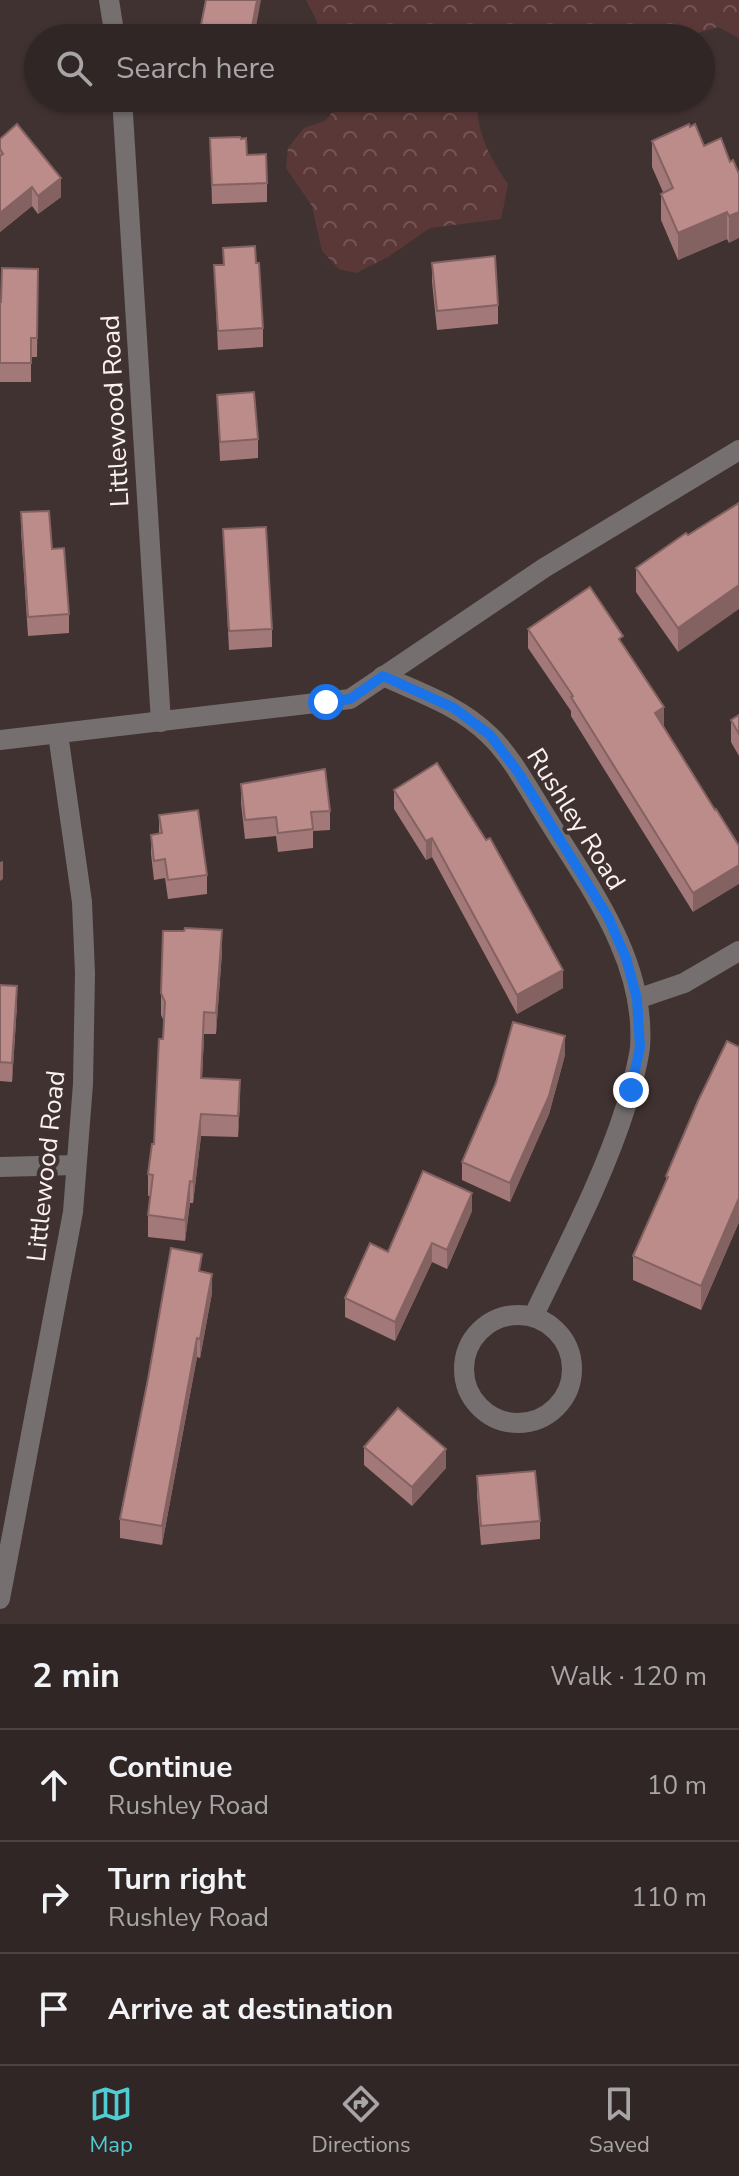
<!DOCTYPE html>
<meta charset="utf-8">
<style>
:root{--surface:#302625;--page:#382e2d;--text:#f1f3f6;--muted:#a8a5a7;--line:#4b4342;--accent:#51ccd3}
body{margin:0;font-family:"Nunito Sans",sans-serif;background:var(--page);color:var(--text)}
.stop{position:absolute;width:24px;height:24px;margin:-18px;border:6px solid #1a73e8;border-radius:50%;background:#fff}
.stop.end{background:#1a73e8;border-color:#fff;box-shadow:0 2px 8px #0008}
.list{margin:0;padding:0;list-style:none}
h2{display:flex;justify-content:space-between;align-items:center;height:104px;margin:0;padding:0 32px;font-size:34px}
h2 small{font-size:26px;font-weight:400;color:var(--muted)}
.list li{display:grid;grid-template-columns:52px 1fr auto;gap:24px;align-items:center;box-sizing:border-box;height:112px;padding:0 32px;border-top:2px solid var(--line)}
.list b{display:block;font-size:30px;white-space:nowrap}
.list p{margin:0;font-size:26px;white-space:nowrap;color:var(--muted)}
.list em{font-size:26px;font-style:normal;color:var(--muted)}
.icon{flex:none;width:44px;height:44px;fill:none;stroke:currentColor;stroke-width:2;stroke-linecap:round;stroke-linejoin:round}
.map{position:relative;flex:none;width:739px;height:1624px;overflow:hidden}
.search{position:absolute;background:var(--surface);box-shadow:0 2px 6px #0004;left:24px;right:24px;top:24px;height:88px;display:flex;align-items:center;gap:20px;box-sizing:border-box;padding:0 28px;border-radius:44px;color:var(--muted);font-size:30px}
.sheet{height:440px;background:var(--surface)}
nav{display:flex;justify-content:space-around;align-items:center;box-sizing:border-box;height:112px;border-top:2px solid var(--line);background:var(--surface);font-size:22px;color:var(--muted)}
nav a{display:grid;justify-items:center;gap:4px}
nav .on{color:var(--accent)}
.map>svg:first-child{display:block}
.forest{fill:url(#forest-crowns)}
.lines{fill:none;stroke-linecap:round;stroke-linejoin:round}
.minor{stroke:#766f6f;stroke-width:20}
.wall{fill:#a27878}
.shaded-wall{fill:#846261}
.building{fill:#bc8c8b;stroke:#846261;stroke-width:2}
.route{stroke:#1a73e8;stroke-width:10}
.labels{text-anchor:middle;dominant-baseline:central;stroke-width:8;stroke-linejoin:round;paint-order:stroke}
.street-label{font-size:26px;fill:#fbf1f1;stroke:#403231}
</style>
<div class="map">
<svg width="739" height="1624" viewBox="0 0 739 1624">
<defs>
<pattern id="forest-crowns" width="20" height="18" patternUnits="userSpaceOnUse" patternTransform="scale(2)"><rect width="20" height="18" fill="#5a3838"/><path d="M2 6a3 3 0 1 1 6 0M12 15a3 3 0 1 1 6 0" fill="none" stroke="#735555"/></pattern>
</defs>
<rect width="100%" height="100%" fill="#403231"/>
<!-- forest -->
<g class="forest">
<polygon points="306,0 739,0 739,38 718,27 680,38 320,38 316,19"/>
<path d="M337,98H478C474,129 491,160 508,184L501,219L430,228L388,257L356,273L339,269L322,251L312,206L286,168L288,148L304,128L325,121L339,104Z"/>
</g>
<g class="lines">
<!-- minor -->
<g class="minor">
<polyline points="109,0 115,38"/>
<polyline points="122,98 161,722"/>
<path d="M383,676C420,693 460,706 489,735C511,755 532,795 548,820C590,888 646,961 640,1047C638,1066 631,1087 626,1106C603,1179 566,1248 533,1317"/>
<polyline points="0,740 350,699 544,568 739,450"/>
<polyline points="637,999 684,983 739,951"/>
<polyline points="0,1167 76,1165"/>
<circle cx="518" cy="1369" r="54"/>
<polyline points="0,1599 73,1212 83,1084 85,973 82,902 58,734"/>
</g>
</g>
<!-- wall -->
<g class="wall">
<polygon points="210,138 247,155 267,183 267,202 212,204"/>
<polygon points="0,139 61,197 38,214 32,206 0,232"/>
<polygon points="652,141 704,146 730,162 729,243 727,239 678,260 661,220 661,194 663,192 652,167"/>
<polygon points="223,248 263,328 263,347 218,350 214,265 223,265"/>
<polygon points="432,263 498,305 498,324 437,330 432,282"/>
<polygon points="38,269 37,357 31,357 31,382 0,382 0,302"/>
<polygon points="217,395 258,439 258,458 220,461"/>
<polygon points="21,512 52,549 69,614 69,633 28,636 21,531"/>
<polygon points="223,529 272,629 272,647 229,650"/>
<polygon points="686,533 678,652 636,592 636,568"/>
<polygon points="528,629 623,645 664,726 663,727 715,810 693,912 571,716 571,711 528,648"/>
<polygon points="739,715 739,756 731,742 731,720"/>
<polygon points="241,784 330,811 330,830 313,831 313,848 278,852 276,836 245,839 241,803"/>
<polygon points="394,790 563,988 517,1014 432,857 426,860 394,809"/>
<polygon points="159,815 207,875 207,894 168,899 165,878 154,880 151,854 151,835 159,834"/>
<polygon points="222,952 216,1034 204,1034 202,1078 240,1102 238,1137 201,1136 193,1203 190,1203 185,1241 148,1237 148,1215 150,1196 148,1196 148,1174 154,1144 164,1021 161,1015 161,993"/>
<polygon points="0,985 17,1005 12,1082 0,1081"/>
<polygon points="739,1047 739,1222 701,1310 633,1280 633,1256 666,1181 666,1176"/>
<polygon points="565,1055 549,1114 510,1202 462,1180 462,1162"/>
<polygon points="472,1211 447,1269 432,1262 395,1341 345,1317 345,1298 388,1252"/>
<polygon points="202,1272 212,1293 200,1358 197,1357 162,1545 120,1538 120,1519"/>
<polygon points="364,1447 446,1468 412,1506 364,1465"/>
<polygon points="477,1476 540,1521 540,1539 481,1545 477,1495"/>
</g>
<!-- shaded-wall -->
<g class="shaded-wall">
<polygon points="257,0 261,0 254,38 250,38"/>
<polygon points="61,178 61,197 38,214 38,196"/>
<polygon points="32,187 32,206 0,232 0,213"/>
<polygon points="727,212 727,239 678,260 678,233"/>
<polygon points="739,212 739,238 729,243 729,216"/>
<polygon points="739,585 739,609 678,652 678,628"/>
<polygon points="664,707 664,726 655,732 655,713"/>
<polygon points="432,838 432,857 426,860 426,841"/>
<polygon points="3,861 3,879 0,881 0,862"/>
<polygon points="739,865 739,884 693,912 693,893"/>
<polygon points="222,930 222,952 216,1034 216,1013"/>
<polygon points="563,970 563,988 517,1014 517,995"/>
<polygon points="17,986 17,1005 12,1082 12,1063"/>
<polygon points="204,1012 204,1034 201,1100 201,1078"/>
<polygon points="565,1036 565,1055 549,1114 510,1202 510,1183"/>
<polygon points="240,1080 240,1102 238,1137 238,1116"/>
<polygon points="201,1114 201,1136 193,1203 193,1182"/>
<polygon points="190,1181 190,1203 185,1241 185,1220"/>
<polygon points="472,1193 472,1211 447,1269 447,1250"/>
<polygon points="739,1198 739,1222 701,1310 701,1286"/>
<polygon points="432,1243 432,1262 395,1341 395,1322"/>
<polygon points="212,1274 212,1293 200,1358 200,1339"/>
<polygon points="197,1338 197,1357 162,1545 162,1526"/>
<polygon points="446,1449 446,1468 412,1506 412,1487"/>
</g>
<!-- building -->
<g class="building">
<polygon points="206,0 257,0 250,38 215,38 199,35"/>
<polygon points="17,124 61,178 38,196 32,187 0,213 0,156 3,154 0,149 0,139"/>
<polygon points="689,124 690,127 695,124 704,146 721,138 730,162 733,160 739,174 739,212 729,216 727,212 678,233 661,194 673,188 652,141"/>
<polygon points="240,137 241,139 246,138 247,155 266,154 267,183 212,185 210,138"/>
<polygon points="255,246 256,263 259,263 263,328 218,331 214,265 224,265 223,248"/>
<polygon points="495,256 498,305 437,311 432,263"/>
<polygon points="2,268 38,269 37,338 31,338 31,363 0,363 0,302 1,302"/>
<polygon points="254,392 258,439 220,442 217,395"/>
<polygon points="739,503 739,585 678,628 636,568 686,533 688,535"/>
<polygon points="49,511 52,549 64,548 69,614 28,617 21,512"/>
<polygon points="266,527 272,629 229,631 223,529"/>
<polygon points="590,587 623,636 619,639 664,707 655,713 715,810 716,809 739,846 739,865 693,893 571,697 573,696 528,629"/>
<polygon points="739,715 739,734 731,720"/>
<polygon points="437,763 486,840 490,838 563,970 517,995 432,838 426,841 394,790"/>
<polygon points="325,769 330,811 311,812 313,829 278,833 276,817 245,820 241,784"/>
<polygon points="198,810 207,875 168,880 165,859 154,861 151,835 162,833 159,815"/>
<polygon points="185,928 222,930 216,1013 204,1012 201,1078 240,1080 238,1116 201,1114 193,1182 190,1181 185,1220 148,1215 153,1175 148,1174 152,1144 154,1144 159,1039 163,1039 165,1002 161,993 163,931 184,931"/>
<polygon points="0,985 17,986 12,1063 0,1062"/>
<polygon points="513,1022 565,1036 549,1096 510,1183 462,1162 496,1083"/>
<polygon points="727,1041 739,1047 739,1198 701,1286 633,1256 668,1177 666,1176 698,1101"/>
<polygon points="423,1171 472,1193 447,1250 432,1243 395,1322 345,1298 370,1243 388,1252"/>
<polygon points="171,1248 202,1254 199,1271 212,1274 200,1339 197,1338 162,1526 120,1519 148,1379"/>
<polygon points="398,1408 446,1449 412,1487 364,1447"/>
<polygon points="535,1471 540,1521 481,1526 477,1476"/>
</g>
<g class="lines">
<!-- route -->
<polyline class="route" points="326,702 350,699 383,676 454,708 490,735 518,772 608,917 626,958 637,999 640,1047 631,1090"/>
</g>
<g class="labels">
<!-- street labels -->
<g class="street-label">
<text transform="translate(115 411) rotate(-93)">Littlewood Road</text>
<text transform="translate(576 819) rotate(58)">Rushley Road</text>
<text transform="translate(46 1166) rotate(-84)">Littlewood Road</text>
</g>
</g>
</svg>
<div class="stop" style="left:326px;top:702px"></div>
<div class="stop end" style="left:631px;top:1090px"></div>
<div class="search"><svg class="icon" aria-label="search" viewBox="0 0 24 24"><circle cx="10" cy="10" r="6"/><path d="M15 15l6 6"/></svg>Search here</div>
</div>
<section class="sheet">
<h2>2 min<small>Walk · 120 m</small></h2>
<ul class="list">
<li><svg class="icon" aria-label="ahead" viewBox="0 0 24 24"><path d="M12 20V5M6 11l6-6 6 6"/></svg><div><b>Continue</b><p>Rushley Road</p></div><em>10 m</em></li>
<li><svg class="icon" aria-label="right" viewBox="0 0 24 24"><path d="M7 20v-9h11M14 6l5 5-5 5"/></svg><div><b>Turn right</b><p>Rushley Road</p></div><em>110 m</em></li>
<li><svg class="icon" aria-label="arrive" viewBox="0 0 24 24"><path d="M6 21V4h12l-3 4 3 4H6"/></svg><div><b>Arrive at destination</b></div></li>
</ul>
</section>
<nav>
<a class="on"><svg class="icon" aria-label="map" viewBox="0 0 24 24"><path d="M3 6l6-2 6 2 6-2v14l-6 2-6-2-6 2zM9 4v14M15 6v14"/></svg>Map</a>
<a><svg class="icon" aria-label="directions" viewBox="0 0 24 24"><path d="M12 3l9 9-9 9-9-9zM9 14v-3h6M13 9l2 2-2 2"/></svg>Directions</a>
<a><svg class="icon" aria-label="saved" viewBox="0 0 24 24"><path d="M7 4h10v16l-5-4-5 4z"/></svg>Saved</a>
</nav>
